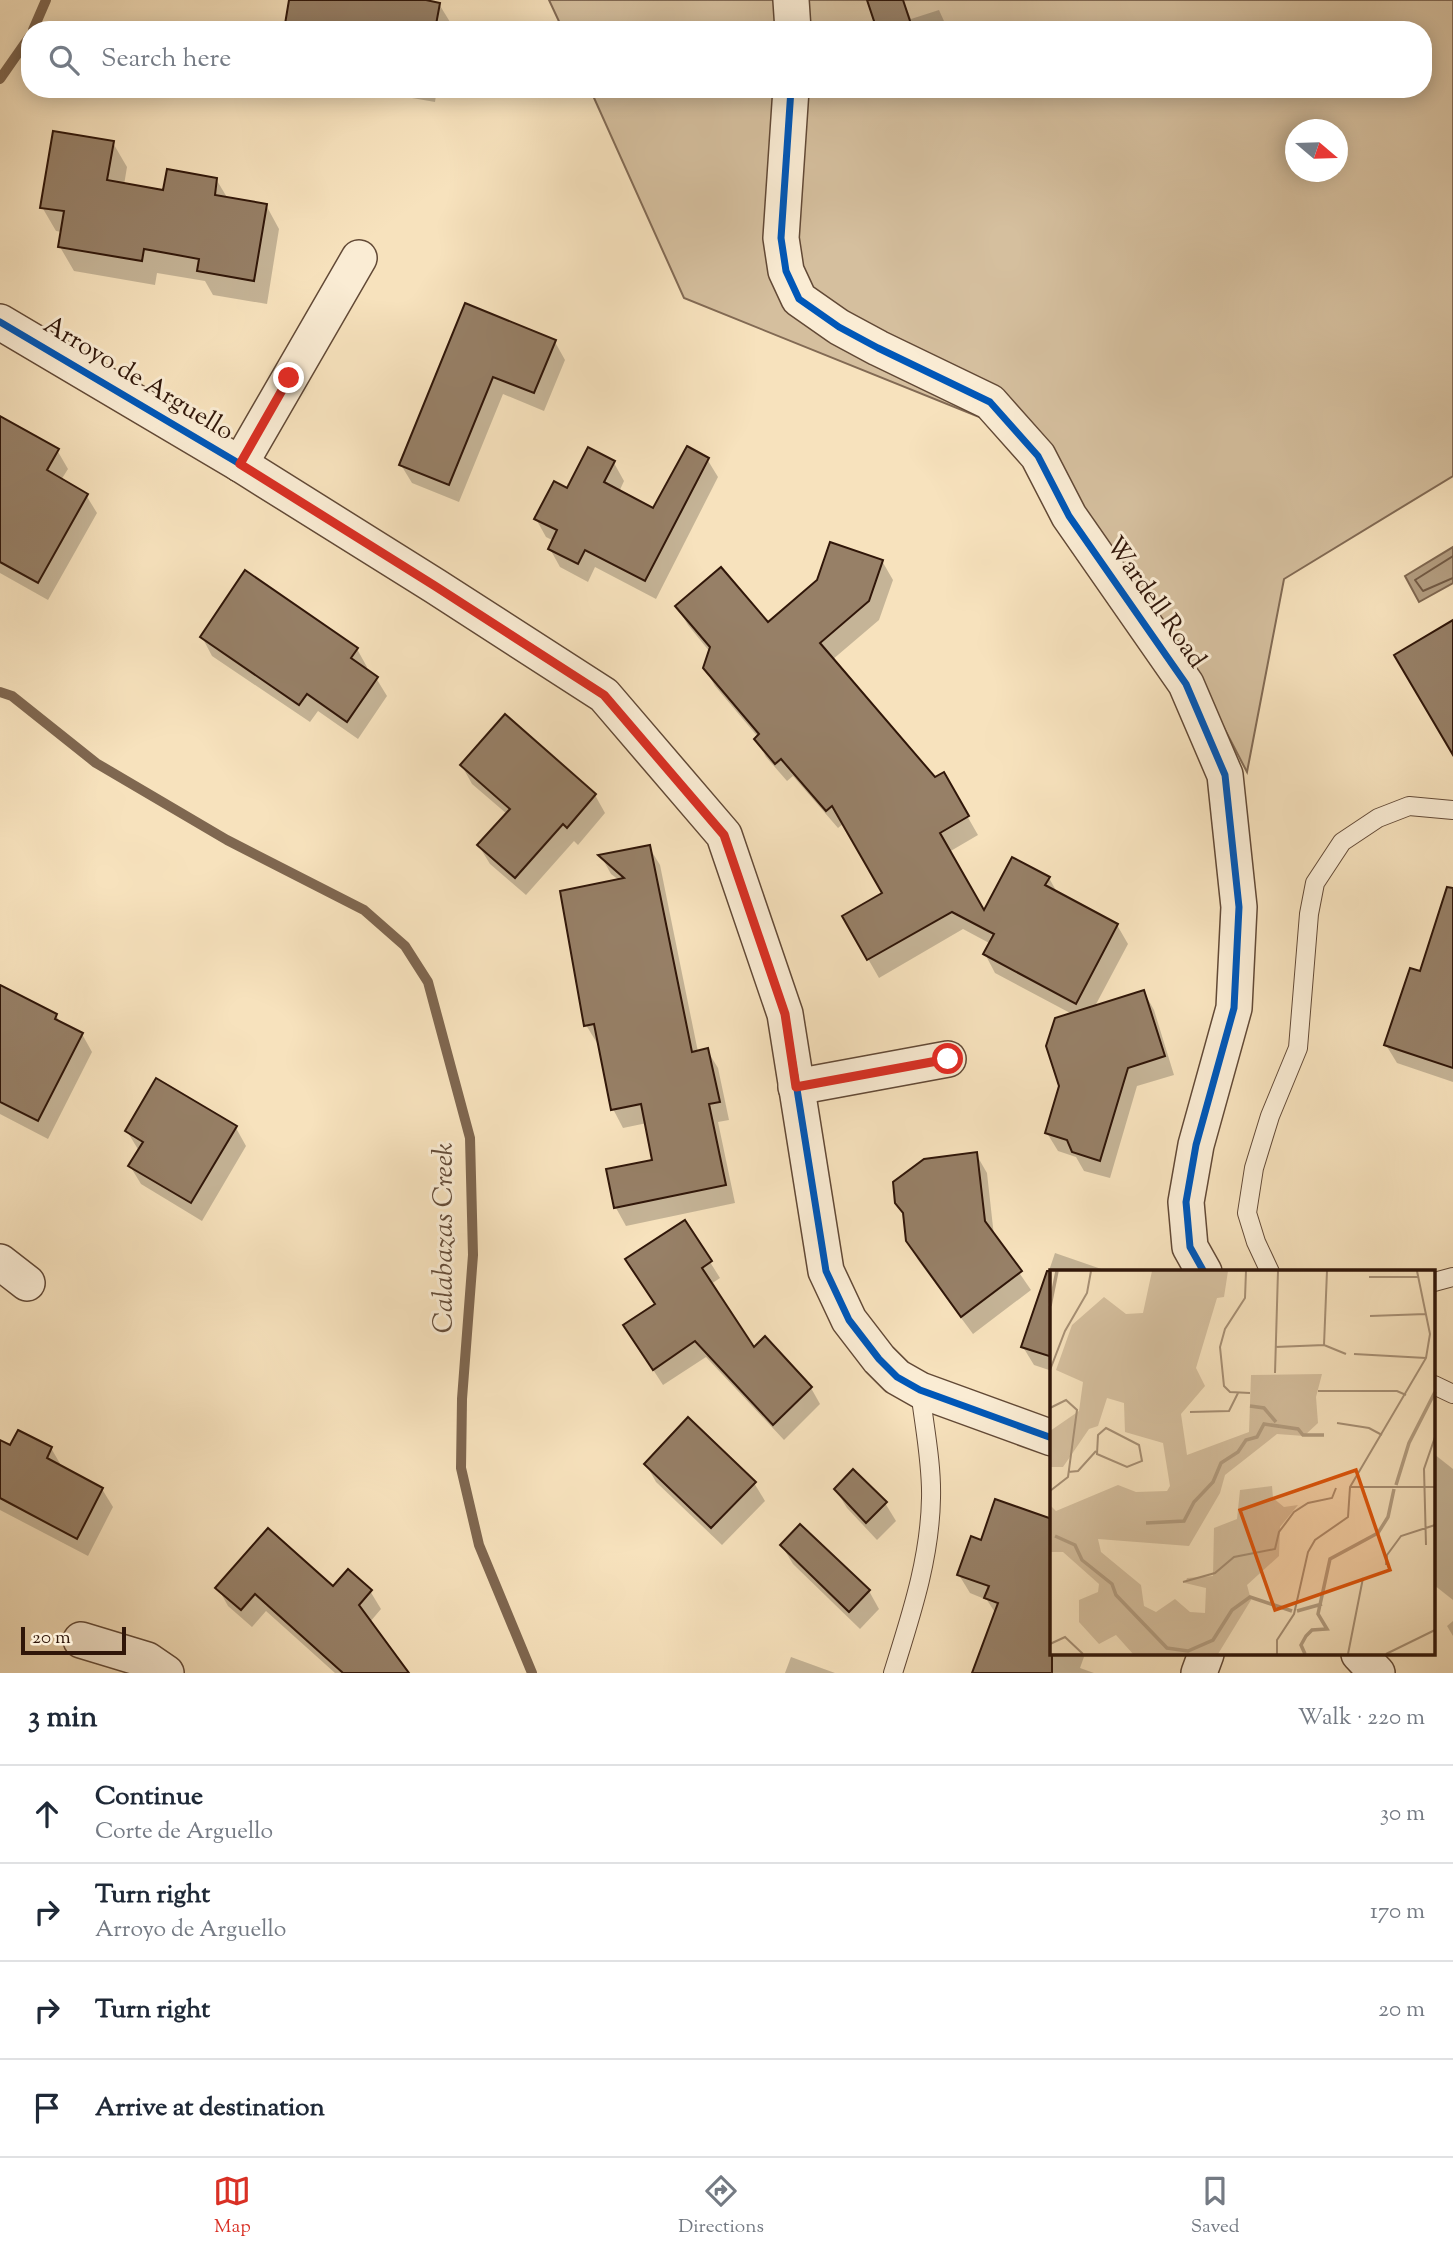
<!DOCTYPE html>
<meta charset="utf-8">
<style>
:root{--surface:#fff;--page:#f6f6f7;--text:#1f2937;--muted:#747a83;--line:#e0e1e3;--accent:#d93025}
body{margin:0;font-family:"Sorts Mill Goudy",serif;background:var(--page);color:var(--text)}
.compass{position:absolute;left:1285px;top:119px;width:63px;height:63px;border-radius:50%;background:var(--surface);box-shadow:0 4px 18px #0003;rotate:109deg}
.scale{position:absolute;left:21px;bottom:18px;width:105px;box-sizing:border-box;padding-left:7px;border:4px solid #301609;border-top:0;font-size:19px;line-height:24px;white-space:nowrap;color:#301609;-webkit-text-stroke:5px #faecd4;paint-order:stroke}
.stop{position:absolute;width:21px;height:21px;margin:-16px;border:5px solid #d93025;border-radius:50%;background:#fff}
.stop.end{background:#d93025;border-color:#fff;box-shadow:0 2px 7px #0008}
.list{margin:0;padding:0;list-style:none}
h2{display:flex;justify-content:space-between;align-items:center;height:91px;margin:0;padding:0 28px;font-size:30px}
h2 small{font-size:23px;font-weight:400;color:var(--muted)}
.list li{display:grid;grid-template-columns:46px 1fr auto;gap:21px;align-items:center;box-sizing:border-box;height:98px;padding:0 28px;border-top:2px solid var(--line)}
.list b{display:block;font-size:26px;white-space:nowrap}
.list p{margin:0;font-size:23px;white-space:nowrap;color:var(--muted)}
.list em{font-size:23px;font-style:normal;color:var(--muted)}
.icon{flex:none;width:38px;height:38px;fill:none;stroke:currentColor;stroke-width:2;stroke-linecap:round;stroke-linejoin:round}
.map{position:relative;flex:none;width:1453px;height:1673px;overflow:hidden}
.search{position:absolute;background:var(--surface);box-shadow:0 4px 18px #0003;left:21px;right:21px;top:21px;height:77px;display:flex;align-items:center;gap:18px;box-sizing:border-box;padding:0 24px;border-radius:28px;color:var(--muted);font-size:26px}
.sheet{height:483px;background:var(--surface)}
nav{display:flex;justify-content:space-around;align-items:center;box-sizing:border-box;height:98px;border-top:2px solid var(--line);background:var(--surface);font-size:19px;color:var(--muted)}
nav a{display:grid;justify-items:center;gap:4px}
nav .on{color:var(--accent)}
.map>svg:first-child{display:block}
.green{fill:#d5bf9e;stroke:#826a54;stroke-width:2;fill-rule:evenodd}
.water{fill:#b39d80;stroke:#7f6750;stroke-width:2}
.shadow{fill:#0003}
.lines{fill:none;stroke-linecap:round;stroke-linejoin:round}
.shore{stroke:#725a44;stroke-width:2}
.stream{stroke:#7f6750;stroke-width:10}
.building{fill:#978067;stroke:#301609;stroke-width:2}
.lane-casing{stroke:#624936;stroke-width:20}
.street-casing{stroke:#624936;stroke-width:38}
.lane{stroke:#faecd4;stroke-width:18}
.street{stroke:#faecd4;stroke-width:35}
.cycleway-casing{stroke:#faecd4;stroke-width:11}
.cycleway{stroke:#0057b8;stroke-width:7}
.route{stroke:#d93025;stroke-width:9}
.labels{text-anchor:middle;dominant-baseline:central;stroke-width:6;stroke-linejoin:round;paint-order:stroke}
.street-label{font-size:26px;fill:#301609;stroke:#faecd4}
.water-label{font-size:28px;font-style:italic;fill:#644c39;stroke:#faecd4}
.inset-river{fill:none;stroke:#b39d80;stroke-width:3.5}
.inset-road{fill:none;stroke:#a79075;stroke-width:2}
.view{fill:#df560c;fill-opacity:0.15;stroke:#df560c;stroke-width:3.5}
.inset-edge{fill:none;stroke:#301609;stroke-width:3.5}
</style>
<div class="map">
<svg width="1453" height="1673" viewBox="0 0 1453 1673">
<rect width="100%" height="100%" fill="#f7e2bd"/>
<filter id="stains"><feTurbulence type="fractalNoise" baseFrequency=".00286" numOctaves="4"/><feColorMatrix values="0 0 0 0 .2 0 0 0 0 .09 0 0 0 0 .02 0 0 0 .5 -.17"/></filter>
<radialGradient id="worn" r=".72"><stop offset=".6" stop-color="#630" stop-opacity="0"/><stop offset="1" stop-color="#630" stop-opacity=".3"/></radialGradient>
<!-- green -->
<path class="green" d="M549,0H1453V476L1284,579L1247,772L1195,672L1083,508L1051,446L684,298L590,89H1423V30H563ZM1296,130H1338V172H1296Z"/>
<!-- water -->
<polygon class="water" points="1453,547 1453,583 1419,602 1405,576"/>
<!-- shadow -->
<g class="shadow">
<polygon points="291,0 416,0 439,4 450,22 448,30 285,30"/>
<polygon points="877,0 903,0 911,19 939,10 948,30 879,30"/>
<polygon points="392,89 437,89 435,102 395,95"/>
<polygon points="915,89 930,89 917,94"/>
<polygon points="113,143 127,167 124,185 165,192 216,179 228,199 266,205 279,229 267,304 213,295 205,281 157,273 155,285 74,271 60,247 62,232 56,231 42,207"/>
<polygon points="466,306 555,342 565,360 544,411 503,394 459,502 412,483 401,465"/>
<polygon points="0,418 57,450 68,469 61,480 86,495 97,513 48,600 0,573"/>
<polygon points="707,459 718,477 656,599 595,567 588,582 560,567 550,549 554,541 546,537 536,519 568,490 614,463 624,481 619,492 654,510"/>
<polygon points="882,561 893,580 879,620 832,660 935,779 943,774 978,835 949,852 984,914 1049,878 1058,894 1117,925 1128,944 1094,1008 1144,992 1154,1010 1174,1075 1137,1086 1110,1178 1084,1171 1076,1157 1058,1151 1047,1133 1061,1086 1072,1014 995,973 985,954 991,944 963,929 879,978 844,917 884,894 844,823 838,828 793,776 787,781 766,757 756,739 758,737 715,686 705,668 710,652 688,625 677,607 768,624"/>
<polygon points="202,637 357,649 367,667 365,670 376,678 387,696 358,739 318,711 310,722 212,656"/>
<polygon points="462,766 595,795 605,813 578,845 574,841 526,895 490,864 479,846 507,814 472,784"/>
<polygon points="649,847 660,865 698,1052 707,1050 718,1068 729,1120 718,1122 735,1203 626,1226 616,1208 608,1171 654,1162 647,1123 623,1128 613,1109 599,1043 597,1043 586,1025 619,880 611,874 601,856"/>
<polygon points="1453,942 1453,1082 1397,1063 1386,1045 1421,974"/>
<polygon points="0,987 56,1015 61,1024 82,1034 92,1052 48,1139 0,1114"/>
<polygon points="236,1128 246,1146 202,1221 141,1184 130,1166 139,1151 127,1131"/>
<polygon points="976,1154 987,1173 994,1236 1031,1290 973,1334 918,1260 907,1241 905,1216 897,1203"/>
<polygon points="1055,1253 1110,1272 1052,1272 1052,1371 1034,1365 1023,1347"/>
<polygon points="710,1262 720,1278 711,1284 753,1350 811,1388 820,1404 784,1440 706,1357 663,1385 635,1342 656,1305 637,1276"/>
<polygon points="0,1442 11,1448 51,1448 62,1467 102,1489 113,1507 88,1556 0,1510"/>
<polygon points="1434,1454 1453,1469 1453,1600 1434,1585"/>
<polygon points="646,1464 754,1483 765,1501 722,1545 656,1482"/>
<polygon points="836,1490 885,1503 896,1521 877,1540 847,1508"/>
<polygon points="996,1502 1052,1521 1052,1654 1085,1654 1080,1668 1094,1673 974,1673 996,1614 987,1600 970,1593 959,1575 982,1542"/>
<polygon points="782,1546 869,1591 879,1609 860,1629 793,1564"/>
<polygon points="218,1588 333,1589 370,1591 381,1609 370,1622 407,1673 335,1673 266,1611 252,1627 228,1606"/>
<polygon points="1453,1621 1453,1636 1447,1626"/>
<polygon points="791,1657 835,1673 785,1673"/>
</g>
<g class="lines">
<!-- shore -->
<polyline class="shore" points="1453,556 1415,580 1423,591 1453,578"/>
<!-- stream -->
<g class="stream">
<polyline points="33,30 46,0"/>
<polyline points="0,79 30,36"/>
<polyline points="0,692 12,696 96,763 227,840 364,910 405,946 428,982 470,1138 473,1255 462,1399 461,1468 479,1545 532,1673"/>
</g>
</g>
<!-- building -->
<g class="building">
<polygon points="289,0 426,0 440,3 435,30 284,30"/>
<polygon points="867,0 903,0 913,30 877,30"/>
<polygon points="53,131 114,141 107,180 163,190 167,169 217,178 215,195 267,204 254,281 197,271 199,259 144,249 142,261 58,247 64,211 40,208"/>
<polygon points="465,303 556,340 534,393 493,377 449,485 399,465"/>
<polygon points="0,416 59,449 47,470 88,494 38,583 0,562"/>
<polygon points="687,446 709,458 645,581 585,550 578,564 548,549 557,530 534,519 554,481 567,488 588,447 615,461 604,482 653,508"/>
<polygon points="830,542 883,560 869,601 820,643 935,777 944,772 969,816 940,833 984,910 1012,857 1050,877 1045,885 1118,924 1076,1004 983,954 994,934 952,912 867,960 842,916 882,893 832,806 826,811 781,759 775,764 754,739 759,734 703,668 710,647 675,606 721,567 768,622 817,580"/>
<polygon points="245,570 358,648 351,658 378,677 347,722 307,694 299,705 200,637"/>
<polygon points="1453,620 1453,755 1394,655"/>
<polygon points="505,714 596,794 567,828 563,824 515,878 477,845 510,809 460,765"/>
<polygon points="650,845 692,1052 708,1048 720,1102 709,1104 726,1185 614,1208 606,1169 652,1160 641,1104 611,1110 594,1024 584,1026 560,891 624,878 598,855"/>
<polygon points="1447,887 1453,888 1453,1068 1384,1045 1410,968 1420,971"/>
<polygon points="0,985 57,1014 55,1019 83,1033 38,1121 0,1102"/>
<polygon points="1144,990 1165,1056 1128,1068 1100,1161 1072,1152 1067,1140 1045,1133 1059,1086 1046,1046 1055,1018"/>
<polygon points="156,1078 237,1126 191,1203 128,1166 143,1142 125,1131"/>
<polygon points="977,1152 985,1221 1022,1271 961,1317 906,1241 903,1213 895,1203 893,1182 924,1159"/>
<polygon points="685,1220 712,1261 702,1268 754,1347 765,1336 812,1387 773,1425 695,1341 653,1370 623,1325 655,1304 625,1259"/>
<polygon points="1047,1271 1052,1271 1052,1357 1021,1347"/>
<polygon points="688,1417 756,1482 711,1528 644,1464"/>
<polygon points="18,1430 52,1447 47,1458 103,1488 77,1539 0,1498 0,1440 10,1445"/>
<polygon points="853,1469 887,1502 866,1523 834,1489"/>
<polygon points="995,1499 1052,1519 1052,1673 972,1673 998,1603 984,1598 989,1586 957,1575 971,1536 981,1540"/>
<polygon points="800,1524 870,1590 849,1612 780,1545"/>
<polygon points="268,1528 333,1586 348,1569 372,1590 359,1605 409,1673 343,1673 255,1594 241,1610 215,1588"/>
</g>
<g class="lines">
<!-- lane casing -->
<g class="lane-casing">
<g id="lane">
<polyline points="1270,1272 1256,1242 1247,1213 1254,1168 1270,1116 1298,1048 1309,914 1315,883 1342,842 1378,818 1409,806 1453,810"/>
<polyline points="1434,1282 1453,1277"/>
<polyline points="1434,1385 1453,1394"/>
<path d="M893,1673C911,1615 930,1559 931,1498C932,1463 924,1425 920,1390"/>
</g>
</g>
<!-- street casing -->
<g class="street-casing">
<g id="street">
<polyline points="791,0 793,30"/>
<polyline points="791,89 781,238 786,271 799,299 839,327 878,348 990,402 1038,456 1069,516 1186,684 1225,775 1239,907 1234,1008 1196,1145 1186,1202 1190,1247 1204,1272"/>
<polyline points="0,322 240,464 435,586 604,695 724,835 785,1014 826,1271 849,1320 879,1359 897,1377 920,1390 1052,1438"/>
<polyline points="240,464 359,258"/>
<polyline points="796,1087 948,1059"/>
<polyline points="0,1262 27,1283"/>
<polyline points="81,1640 147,1660 166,1673"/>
<polyline points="1359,1654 1377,1673"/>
<polyline points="1199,1673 1206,1654"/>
</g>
</g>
<!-- lane -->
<use href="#lane" class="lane"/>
<!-- street -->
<use href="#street" class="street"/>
<!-- cycleway casing -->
<g class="cycleway-casing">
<g id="cycleway">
<polyline points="791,89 781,238 786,271 799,299 839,327 878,348 990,402 1038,456 1069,516 1186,684 1225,775 1239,907 1234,1008 1196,1145 1186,1202 1190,1247 1204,1272"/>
<polyline points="0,322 240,464 435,586 604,695 724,835 785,1014 826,1271 849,1320 879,1359 897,1377 920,1390 1052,1438"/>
</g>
</g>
<!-- cycleway -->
<use href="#cycleway" class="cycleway"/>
</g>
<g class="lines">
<!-- route -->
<polyline class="route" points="289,378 240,464 435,586 604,695 724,835 785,1014 796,1087 948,1059"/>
</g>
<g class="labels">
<!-- street labels -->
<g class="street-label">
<text transform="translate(138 379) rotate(31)">Arroyo de Arguello</text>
<text transform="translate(1155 603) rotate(55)">Wardell Road</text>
</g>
<!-- water labels -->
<g class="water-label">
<text transform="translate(445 1238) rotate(-90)">Calabazas Creek</text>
</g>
</g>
<!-- overview -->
<g transform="translate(1050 1270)">
<rect width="385" height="385" fill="#f7e2bd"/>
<path d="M102,1H178L174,27L167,28L146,98L155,116L131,144L137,185L199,162L201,105L272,104L266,127L268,153L254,166L227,164L175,205L170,223L139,276L48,269L51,282L91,315L94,336L106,342L125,329L140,342L155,343L156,318L135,313L137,308L163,306L164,258L187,249L190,220L222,216L223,228L234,237L248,235L230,257L229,286L197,315L201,330L168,384H83L66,365L49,374L29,352V330L48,322L49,314L13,282H0V235L6,241L68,215L86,222L117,221L120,216L113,173L75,162L74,133L57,128L48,156L39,159L13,197H0V161L29,141L33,112L6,100L22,55L54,27L76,44L93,43Z" fill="#d5bf9e"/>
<path class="inset-river" d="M0,36L7,1M200,136L214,138L226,152M346,215L359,173L385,122M96,253L134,251L144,232L163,212L171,193L188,182L196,170L207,167L214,154L248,159L253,165H274M5,266L25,275L32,290L62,314L66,325L117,378L138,381L163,370L182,340L200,327L242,341M247,341L272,334M255,384L251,375L256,366L262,360L277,359L268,344L280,289L328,263L338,247L344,219"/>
<path class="inset-road" d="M196,1L195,28L175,59L170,77L174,116L180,122L200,123M319,7H369M320,46L376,44M274,75L296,84M225,77L274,75L277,1M304,84L376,88M0,100L15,61L37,23L41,1M225,103L228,1M268,121H347L356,125M0,138L16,130L27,140L18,207L0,221M140,142L179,141L188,123M287,153L319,158L332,165M56,158L89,175L92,191L77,197L47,184L48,165ZM18,202L28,201L46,181M301,217H385M376,275L374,199L385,167M336,295L337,285L351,266L385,255M133,312L165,303L184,287L225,279L229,262L244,242L258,233L282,228L286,218M0,374L15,367L33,384M227,384V370L244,344L258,282L265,270L298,247L300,217L376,88L380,64L367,1M298,384L313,308M336,384L385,360"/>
<path class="view" d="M306,200L340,300L225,340L190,240Z"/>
<rect width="385" height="385" class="inset-edge"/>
</g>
<rect width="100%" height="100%" filter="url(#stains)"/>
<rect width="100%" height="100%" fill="url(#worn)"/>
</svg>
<svg class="compass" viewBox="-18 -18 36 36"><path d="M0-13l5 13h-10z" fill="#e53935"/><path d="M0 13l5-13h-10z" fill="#747a83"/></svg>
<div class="scale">20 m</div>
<div class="stop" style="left:948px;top:1059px"></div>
<div class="stop end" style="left:289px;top:378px"></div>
<div class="search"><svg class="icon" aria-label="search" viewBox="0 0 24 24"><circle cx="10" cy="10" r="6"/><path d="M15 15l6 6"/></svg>Search here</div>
</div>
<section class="sheet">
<h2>3 min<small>Walk · 220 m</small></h2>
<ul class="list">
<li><svg class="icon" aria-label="ahead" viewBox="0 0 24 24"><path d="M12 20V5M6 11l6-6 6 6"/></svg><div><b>Continue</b><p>Corte de Arguello</p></div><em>30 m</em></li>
<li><svg class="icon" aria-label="right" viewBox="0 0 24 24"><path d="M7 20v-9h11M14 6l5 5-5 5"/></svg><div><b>Turn right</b><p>Arroyo de Arguello</p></div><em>170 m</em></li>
<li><svg class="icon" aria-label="right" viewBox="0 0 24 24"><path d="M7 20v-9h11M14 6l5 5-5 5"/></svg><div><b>Turn right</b></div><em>20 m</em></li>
<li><svg class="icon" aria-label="arrive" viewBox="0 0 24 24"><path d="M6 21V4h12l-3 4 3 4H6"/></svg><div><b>Arrive at destination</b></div></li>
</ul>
</section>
<nav>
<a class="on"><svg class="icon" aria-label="map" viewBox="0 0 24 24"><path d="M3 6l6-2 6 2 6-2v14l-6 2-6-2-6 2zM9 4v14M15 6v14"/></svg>Map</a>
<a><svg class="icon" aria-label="directions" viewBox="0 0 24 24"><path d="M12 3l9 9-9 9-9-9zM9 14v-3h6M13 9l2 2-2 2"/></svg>Directions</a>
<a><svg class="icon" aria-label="saved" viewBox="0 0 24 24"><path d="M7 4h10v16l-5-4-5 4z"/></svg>Saved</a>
</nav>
